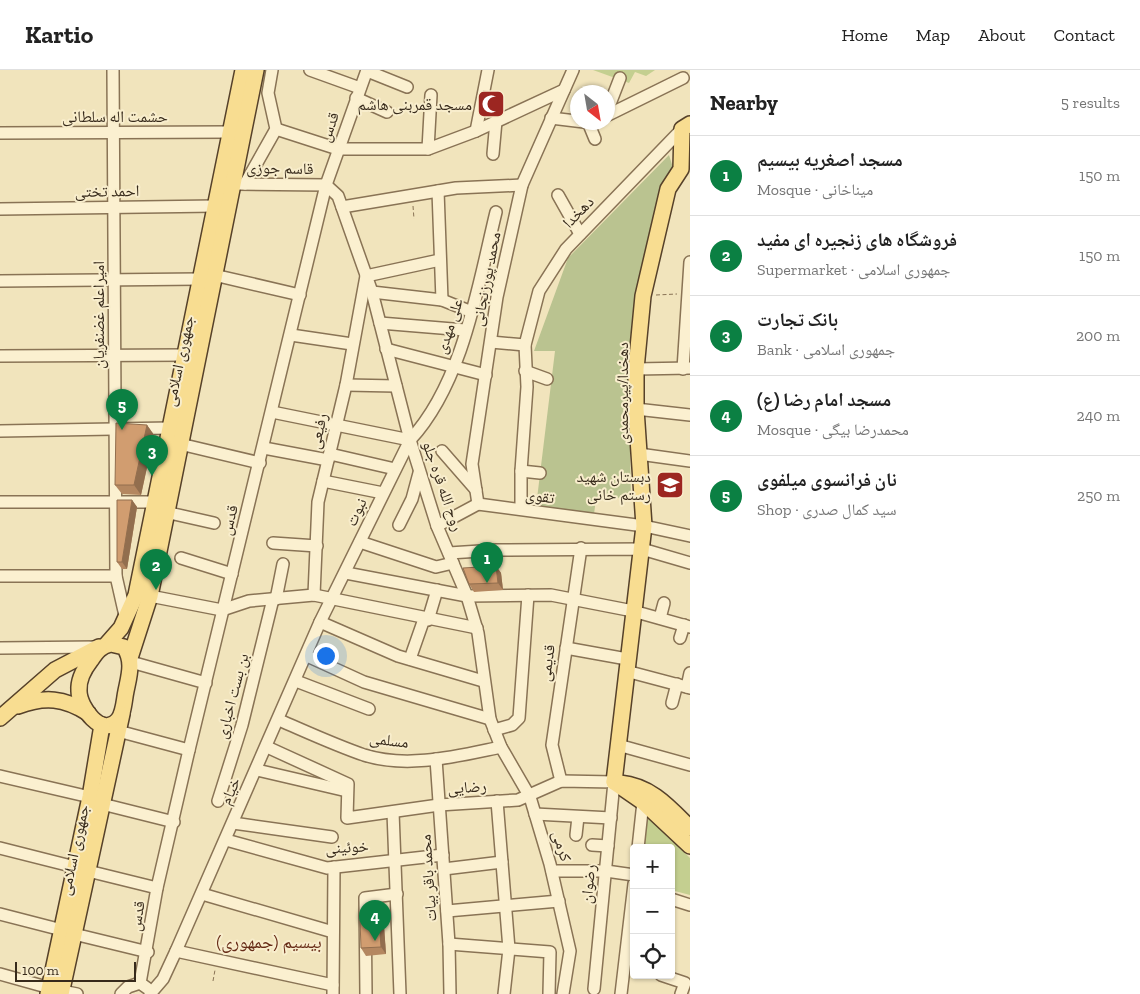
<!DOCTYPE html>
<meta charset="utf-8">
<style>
:root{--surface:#fff;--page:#f6f6f6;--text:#222;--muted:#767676;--line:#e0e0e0;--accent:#0b8043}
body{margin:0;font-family:"Zilla Slab","Noto Naskh Arabic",serif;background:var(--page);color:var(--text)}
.controls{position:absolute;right:15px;bottom:15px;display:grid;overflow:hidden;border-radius:5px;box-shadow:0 1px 4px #0004}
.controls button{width:45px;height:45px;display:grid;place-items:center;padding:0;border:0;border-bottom:1px solid var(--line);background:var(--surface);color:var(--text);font:25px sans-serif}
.compass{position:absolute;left:570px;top:15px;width:45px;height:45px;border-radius:50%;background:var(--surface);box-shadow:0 1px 4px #0004;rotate:149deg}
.scale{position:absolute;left:15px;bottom:12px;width:121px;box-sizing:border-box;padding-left:5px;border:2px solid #372a1b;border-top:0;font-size:14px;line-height:18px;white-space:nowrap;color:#372a1b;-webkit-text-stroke:4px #f8edcc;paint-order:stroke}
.you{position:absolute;left:325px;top:585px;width:18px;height:18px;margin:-12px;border:4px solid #fff;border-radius:50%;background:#1a73e8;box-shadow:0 0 0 8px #1a73e833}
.badge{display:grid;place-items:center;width:32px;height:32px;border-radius:50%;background:var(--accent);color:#fff;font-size:16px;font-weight:700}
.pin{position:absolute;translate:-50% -41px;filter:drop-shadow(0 1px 2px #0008)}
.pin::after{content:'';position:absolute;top:26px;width:18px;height:15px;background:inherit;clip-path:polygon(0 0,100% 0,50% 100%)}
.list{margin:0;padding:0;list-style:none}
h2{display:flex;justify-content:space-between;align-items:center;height:65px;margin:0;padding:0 20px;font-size:21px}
h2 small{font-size:16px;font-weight:400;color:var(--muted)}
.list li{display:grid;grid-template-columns:32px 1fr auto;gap:15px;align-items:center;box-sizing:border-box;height:80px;padding:0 20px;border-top:1px solid var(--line)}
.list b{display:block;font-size:19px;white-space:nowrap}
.list p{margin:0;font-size:16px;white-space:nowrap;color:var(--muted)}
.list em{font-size:16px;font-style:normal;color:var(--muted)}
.icon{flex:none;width:28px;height:28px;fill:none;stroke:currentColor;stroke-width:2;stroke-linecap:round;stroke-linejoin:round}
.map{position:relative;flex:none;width:690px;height:924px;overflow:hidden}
header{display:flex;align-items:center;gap:30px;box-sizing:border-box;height:70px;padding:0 25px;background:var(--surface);border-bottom:1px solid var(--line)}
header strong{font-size:24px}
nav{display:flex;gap:28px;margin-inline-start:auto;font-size:18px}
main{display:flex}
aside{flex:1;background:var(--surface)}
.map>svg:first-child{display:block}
.green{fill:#c4cf90}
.cemetery{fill:#bac390}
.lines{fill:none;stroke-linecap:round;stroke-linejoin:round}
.minor-casing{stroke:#897355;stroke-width:14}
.major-casing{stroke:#56412a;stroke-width:18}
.path{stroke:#897355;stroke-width:1;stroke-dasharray:4 2.5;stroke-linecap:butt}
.minor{stroke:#fbf0d0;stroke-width:11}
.major{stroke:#f8dd91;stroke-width:15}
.wall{fill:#b48760}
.shaded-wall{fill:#926e4e}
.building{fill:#d19d70;stroke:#926e4e}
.labels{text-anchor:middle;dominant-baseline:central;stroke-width:4;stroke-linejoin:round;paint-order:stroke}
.poi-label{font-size:16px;fill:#372a1b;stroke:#f8edcc;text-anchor:end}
.street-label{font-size:16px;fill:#372a1b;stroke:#f8edcc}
.neighbourhood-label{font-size:18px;fill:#672c17;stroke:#f8edcc}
</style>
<header>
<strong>Kartio</strong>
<nav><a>Home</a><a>Map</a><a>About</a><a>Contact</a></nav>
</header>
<main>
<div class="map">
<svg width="690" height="924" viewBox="0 0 690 924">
<rect width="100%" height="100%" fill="#f1e4bc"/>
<!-- green -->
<g class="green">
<polygon points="593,0 655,0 646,6 635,2 629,13"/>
<polygon points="647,746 690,788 690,825 671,820 671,778 643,778"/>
</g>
<!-- cemetery -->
<polygon class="cemetery" points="669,85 674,101 659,123 636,223 628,287 631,427 596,429 594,444 536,437 555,281 534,281 568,188"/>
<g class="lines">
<!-- minor casing -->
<g class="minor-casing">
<g id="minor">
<polyline points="113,0 116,506 126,550"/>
<polyline points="310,0 360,18"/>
<polyline points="367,1 407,17"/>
<polyline points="356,28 387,42"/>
<polyline points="608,39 620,8"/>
<polyline points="608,45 683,8"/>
<polyline points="551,48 584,52"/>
<polyline points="588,52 595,69"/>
<polyline points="276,59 338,79 428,79 476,61 564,20"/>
<polyline points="476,61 488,0"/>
<polyline points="0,63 230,62"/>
<polyline points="428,79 431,25"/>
<polyline points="493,84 496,51"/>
<polyline points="238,114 326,115"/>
<polyline points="245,114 276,59 268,23 272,0"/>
<polyline points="326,115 338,126 372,222 410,370 437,456 467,526 478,563 490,649 501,677 530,727 550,794 570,881 563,924"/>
<polyline points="438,121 442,230"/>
<polyline points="558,125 580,164"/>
<polyline points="342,137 456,118 522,115"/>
<polyline points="0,139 215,136"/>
<polyline points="214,205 300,225"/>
<polyline points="0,211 200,209"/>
<polyline points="372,222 442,230 472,242"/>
<polyline points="380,253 465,260"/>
<polyline points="291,265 352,274"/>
<polyline points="491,272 525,275"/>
<polyline points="386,279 486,305"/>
<polyline points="0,286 185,285"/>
<polyline points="636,299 690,298"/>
<polyline points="683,299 690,192"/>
<polyline points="525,301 547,309"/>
<polyline points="346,315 396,316"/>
<polyline points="636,339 690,345"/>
<polyline points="272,342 410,370"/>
<polyline points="0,361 170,358"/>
<polyline points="180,374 260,393"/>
<polyline points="264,378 328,390"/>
<polyline points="442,381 476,420"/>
<polyline points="330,384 395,399"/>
<polyline points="639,384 690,391"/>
<polyline points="521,401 540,403"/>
<polyline points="323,411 383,423"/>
<polyline points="0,432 155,432"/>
<polyline points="478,434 472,394 497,227 522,115 573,0"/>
<polyline points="521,439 521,401 527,317 525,275 539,221 566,179 682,59"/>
<polyline points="165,442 214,453"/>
<polyline points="399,455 412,429 419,403"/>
<polyline points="437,456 478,434 644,456 690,466"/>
<polyline points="360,472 436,497 453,493"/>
<polyline points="273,473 317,476"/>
<polyline points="449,483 496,480 642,479 690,493"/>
<polyline points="181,488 232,504"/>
<polyline points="346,503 467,526 551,525 633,541 690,557"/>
<polyline points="0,506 116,506"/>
<polyline points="314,525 318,432 346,315 366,206 440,190"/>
<polyline points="150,526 222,540 249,531 314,525 477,558"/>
<polyline points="276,529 283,494"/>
<polyline points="660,548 664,533"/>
<polyline points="428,550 437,520"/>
<polyline points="320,552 398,586 483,611"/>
<polyline points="680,568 684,555"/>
<polyline points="0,578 97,577"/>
<polyline points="566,578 627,589"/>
<polyline points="307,586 364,612 490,649"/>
<polyline points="410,589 424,549"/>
<polyline points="131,592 206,613"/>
<polyline points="626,601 690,618"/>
<polyline points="296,611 369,639"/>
<polyline points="687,617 690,603"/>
<polyline points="672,633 677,614"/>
<path d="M279,650C307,662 335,675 364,685C408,699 457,686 501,677"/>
<polyline points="494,660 512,655 519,648 528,525"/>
<polyline points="118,661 189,680"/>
<polyline points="618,675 690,695"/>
<polyline points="267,677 348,714 347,748 439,735 518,730 561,711 614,712 594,919"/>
<polyline points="436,689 449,874 450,924"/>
<polyline points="257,700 347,721"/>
<polyline points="0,706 90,727"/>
<polyline points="561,711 552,675 581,478"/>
<polyline points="218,731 242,655 273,529"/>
<polyline points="497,731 509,879 504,924"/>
<polyline points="102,734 174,752"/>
<polyline points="393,742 400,924"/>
<polyline points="535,744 611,748"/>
<polyline points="233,753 332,767"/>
<polyline points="576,765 578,747"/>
<polyline points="226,770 327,798 443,785"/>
<polyline points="592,775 608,776"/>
<polyline points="0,778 75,797"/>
<polyline points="638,778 643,732"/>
<polyline points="444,799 502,792"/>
<polyline points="88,801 157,818"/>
<polyline points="552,801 606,801 634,805"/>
<polyline points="202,824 333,862"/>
<polyline points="671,829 690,835"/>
<polyline points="447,841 559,831"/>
<polyline points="0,844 62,860"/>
<polyline points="74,864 148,882"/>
<polyline points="449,874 550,882 549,924"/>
<polyline points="176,881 333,915"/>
<polyline points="0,904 50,918"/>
<polyline points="661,905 685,913 681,924"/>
<polyline points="140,913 157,818 189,680 326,115 367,0"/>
<polyline points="62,921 77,924"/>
<polyline points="121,924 128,917 140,913 147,918"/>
<path d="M150,924L163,909L176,881L320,552L410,370C463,313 478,216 496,142"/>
<polyline points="333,924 334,797"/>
<polyline points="366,924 365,828 397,824"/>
<polyline points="621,924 634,814"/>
</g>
</g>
<!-- major casing -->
<g class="major-casing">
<g id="major">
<path d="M111,574L124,577C134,591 129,606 126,621C124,630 124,643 118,650C102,669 79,637 79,621C78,609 84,599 91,590C97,581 101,576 111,574Z"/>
<polyline points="106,575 121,558 136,525 243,0"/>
<polyline points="130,588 150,526 256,0"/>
<path d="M18,636C45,626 64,628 88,643"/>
<polyline points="0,648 55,600 99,577"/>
<polyline points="614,712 644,456 636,339 636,299 643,226 668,119 681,99 682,59 690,54"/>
<polyline points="614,712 643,732 690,776"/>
<path d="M620,713C651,716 669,737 690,758"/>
<polyline points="48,924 90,727 102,655"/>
<polyline points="61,924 122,644"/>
</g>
</g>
<!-- path -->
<g class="path">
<polyline points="413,136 414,149"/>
<polyline points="656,225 677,224"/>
<polyline points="213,911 215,900"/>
</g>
<!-- minor -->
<use href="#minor" class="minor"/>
<!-- major -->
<use href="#major" class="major"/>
</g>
<!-- wall -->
<g class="wall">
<polygon points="495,22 499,26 495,42 484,42 480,37"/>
<polygon points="147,355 154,365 141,425 122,424 115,415"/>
<polygon points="132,430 137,437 127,499 122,499 117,492"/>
<polygon points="496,496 501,503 503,520 474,522 469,514"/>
<polygon points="384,856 386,884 366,886 361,878"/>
</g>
<!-- shaded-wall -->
<g class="shaded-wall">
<polygon points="495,22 499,26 495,42 492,37"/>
<polygon points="147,355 154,365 141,425 134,415"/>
<polygon points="132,430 137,437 127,499 122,492"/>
<polygon points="496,496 501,503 503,520 498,513"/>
<polygon points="379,849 384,856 386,884 381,877"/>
</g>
<!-- building -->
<g class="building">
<polygon points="483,21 495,22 492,37 480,37"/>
<polygon points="116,353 147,355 134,415 115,415"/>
<polygon points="117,430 132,430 122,492 117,492"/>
<polygon points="496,496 498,513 469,514 463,498"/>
<polygon points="379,849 381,877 361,878 360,850"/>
</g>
<!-- icons -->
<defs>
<g id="mosque-square" transform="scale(1.4375)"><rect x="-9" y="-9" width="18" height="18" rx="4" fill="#9c2621" stroke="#f8edcc"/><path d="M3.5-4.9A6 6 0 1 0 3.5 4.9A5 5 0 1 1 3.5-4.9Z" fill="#fff"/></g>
<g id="school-square" transform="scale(1.4375)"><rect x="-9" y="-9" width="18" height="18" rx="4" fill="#9c2621" stroke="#f8edcc"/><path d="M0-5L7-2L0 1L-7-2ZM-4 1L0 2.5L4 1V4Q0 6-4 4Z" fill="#fff"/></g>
</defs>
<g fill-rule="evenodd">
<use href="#mosque-square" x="491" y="34"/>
<use href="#school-square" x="670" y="415"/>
</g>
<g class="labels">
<!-- poi labels -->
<g class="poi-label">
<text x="472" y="34">مسجد قمربنی هاشم</text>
<text x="651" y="406">دبستان شهید<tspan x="651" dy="18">رستم خانی</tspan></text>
</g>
<!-- street labels -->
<g class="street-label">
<text x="115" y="46">حشمت اله سلطانی</text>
<text transform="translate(329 57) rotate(-71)">قدس</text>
<text transform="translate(280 98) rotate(1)">قاسم جوزی</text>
<text transform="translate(107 121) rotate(-1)">احمد تختی</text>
<text transform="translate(578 142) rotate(-46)">دهخدا</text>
<text transform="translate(486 209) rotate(-79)">محمد پورزنجانی</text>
<text transform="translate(98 245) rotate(-90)">امیراعلم غضنفریان</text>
<text transform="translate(449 256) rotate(-72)">علی مهدی</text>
<text transform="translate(179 291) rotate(-78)">جمهوری اسلامی</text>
<text transform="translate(622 323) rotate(-90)">دهخدا/پیرمحمدی</text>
<text transform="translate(318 361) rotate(-77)">رفیعی</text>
<text transform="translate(443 416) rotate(71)">روح الله قره جلو</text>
<text transform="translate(540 426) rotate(8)">تقوی</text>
<text transform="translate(356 442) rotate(-65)">نبوت</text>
<text transform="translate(229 450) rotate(-76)">قدس</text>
<text transform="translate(547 593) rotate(-82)">قدیمی</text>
<text transform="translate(232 626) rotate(-75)">بن بست اخباری</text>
<text transform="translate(389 670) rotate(7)">مسلمی</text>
<text transform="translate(467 717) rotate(-4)">رضایی</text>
<text transform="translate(230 721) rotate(-66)">خیام</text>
<text transform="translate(562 776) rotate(73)">کرمی</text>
<text transform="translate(347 777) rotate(-3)">خوئینی</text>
<text transform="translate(74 780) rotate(-78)">جمهوری اسلامی</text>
<text transform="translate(428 808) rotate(-94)">محمد باقر بیات</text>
<text transform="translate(588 814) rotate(-84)">رضوان</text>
<text transform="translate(137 846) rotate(-81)">قدس</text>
</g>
<!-- neighbourhood labels -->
<g class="neighbourhood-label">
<text x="269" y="872">(بیسیم (جمهوری</text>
</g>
</g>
</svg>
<div class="controls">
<button>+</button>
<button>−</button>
<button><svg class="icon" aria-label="locate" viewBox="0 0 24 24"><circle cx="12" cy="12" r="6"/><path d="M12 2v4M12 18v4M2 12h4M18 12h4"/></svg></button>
</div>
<svg class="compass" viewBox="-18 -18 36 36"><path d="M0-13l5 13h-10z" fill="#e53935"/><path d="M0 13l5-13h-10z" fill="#767676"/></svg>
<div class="scale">100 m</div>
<div class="you"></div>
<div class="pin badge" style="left:487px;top:513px">1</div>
<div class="pin badge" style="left:156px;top:520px">2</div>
<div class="pin badge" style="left:152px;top:406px">3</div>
<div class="pin badge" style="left:375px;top:871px">4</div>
<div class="pin badge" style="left:122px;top:360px">5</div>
</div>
<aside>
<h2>Nearby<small>5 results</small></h2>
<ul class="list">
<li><span class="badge">1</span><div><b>مسجد اصغریه بیسیم</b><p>Mosque · میناخانی</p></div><em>150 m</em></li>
<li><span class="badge">2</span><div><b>فروشگاه های زنجیره ای مفید</b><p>Supermarket · جمهوری اسلامی</p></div><em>150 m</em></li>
<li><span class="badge">3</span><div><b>بانک تجارت</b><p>Bank · جمهوری اسلامی</p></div><em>200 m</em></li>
<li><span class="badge">4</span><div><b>مسجد امام رضا (ع)</b><p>Mosque · محمدرضا بیگی</p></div><em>240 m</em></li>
<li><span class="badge">5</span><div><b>نان فرانسوی میلفوی</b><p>Shop · سید کمال صدری</p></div><em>250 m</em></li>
</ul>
</aside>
</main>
